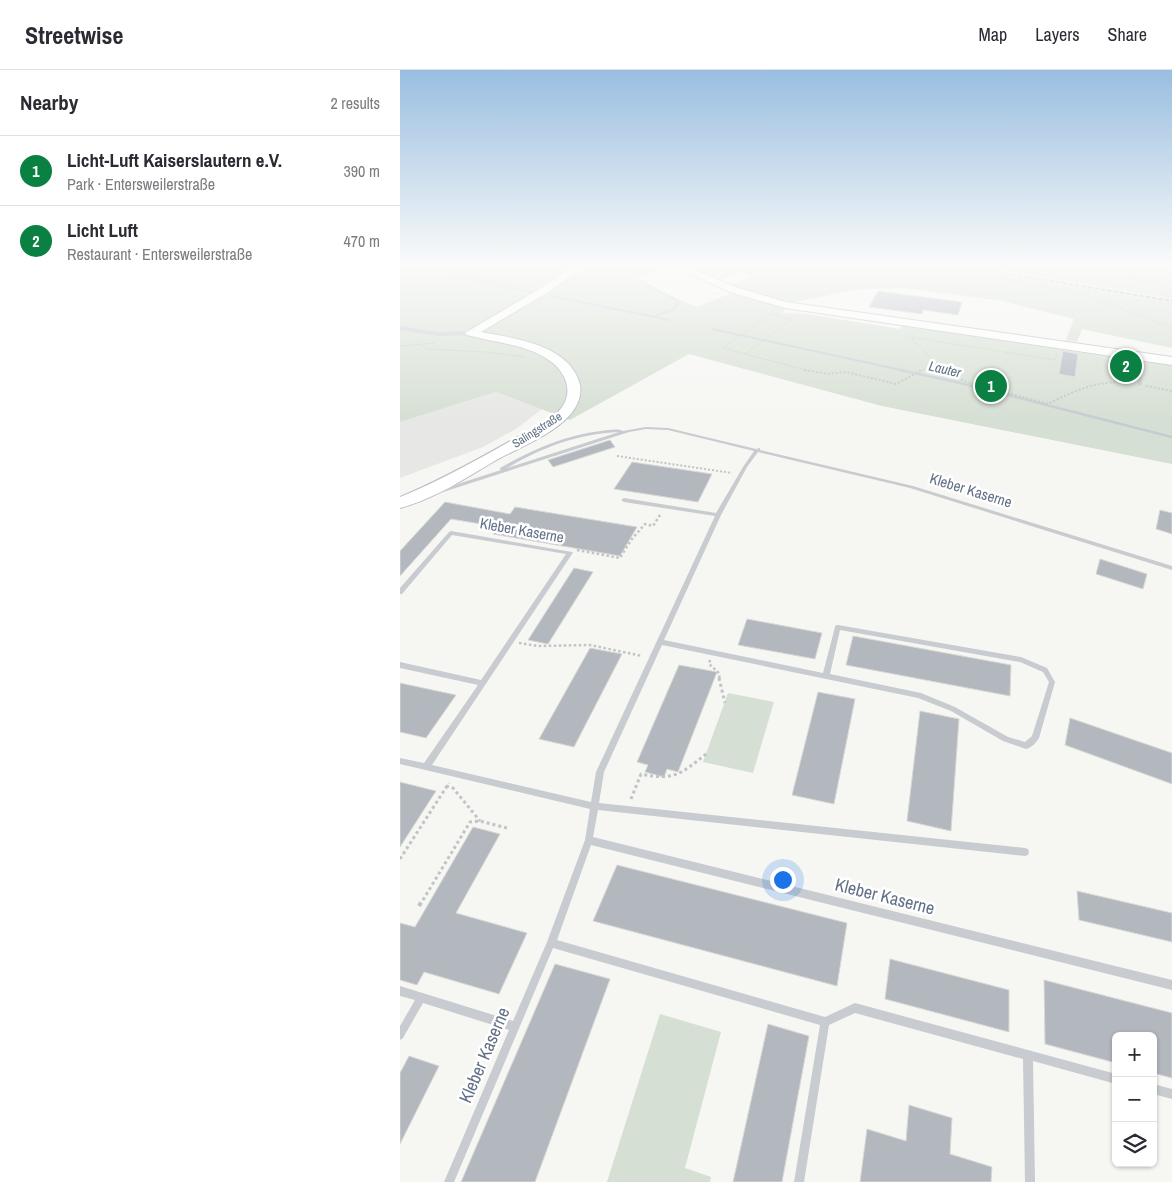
<!DOCTYPE html>
<meta charset="utf-8">
<style>
:root{--surface:#fff;--page:#f7f7f7;--text:#2b2b33;--muted:#7c7c81;--line:#e1e1e2;--accent:#0b8043}
body{margin:0;font-family:"Archivo Narrow",sans-serif;background:var(--page);color:var(--text)}
.controls{position:absolute;right:15px;bottom:15px;display:grid;overflow:hidden;border-radius:8px;box-shadow:0 1px 4px #0004}
.controls button{width:45px;height:45px;display:grid;place-items:center;padding:0;border:0;border-bottom:1px solid var(--line);background:var(--surface);color:var(--text);font:25px sans-serif}
.you{position:absolute;left:382px;top:809px;width:18px;height:18px;margin:-12px;border:4px solid #fff;border-radius:50%;background:#1a73e8;box-shadow:0 0 0 8px #1a73e833}
.badge{display:grid;place-items:center;width:32px;height:32px;border-radius:50%;background:var(--accent);color:#fff;font-size:16px;font-weight:700}
.pin{position:absolute;translate:-50% -50%;border:2px solid #fff;box-shadow:0 1px 5px #0006}
.list{margin:0;padding:0;list-style:none}
h2{display:flex;justify-content:space-between;align-items:center;height:65px;margin:0;padding:0 20px;font-size:21px}
h2 small{font-size:16px;font-weight:400;color:var(--muted)}
.list li{display:grid;grid-template-columns:32px 1fr auto;gap:15px;align-items:center;box-sizing:border-box;height:70px;padding:0 20px;border-top:1px solid var(--line)}
.list b{display:block;font-size:19px;white-space:nowrap}
.list p{margin:0;font-size:16px;white-space:nowrap;color:var(--muted)}
.list em{font-size:16px;font-style:normal;color:var(--muted)}
.icon{flex:none;width:28px;height:28px;fill:none;stroke:currentColor;stroke-width:2;stroke-linecap:round;stroke-linejoin:round}
.map{position:relative;flex:none;width:772px;height:1112px;overflow:hidden}
header{display:flex;align-items:center;gap:30px;box-sizing:border-box;height:70px;padding:0 25px;background:var(--surface);border-bottom:1px solid var(--line)}
header strong{font-size:24px}
nav{display:flex;gap:28px;margin-inline-start:auto;font-size:18px}
main{display:flex}
aside{flex:1;background:var(--surface)}
.map>svg:first-child{display:block}
.built{fill:#e7e7e6}
.green{fill:#d6dfd3}
.lines{fill:none;stroke-linecap:round;stroke-linejoin:round}
.stream-far1{stroke:#c3ccd3;stroke-width:2}
.stream{stroke:#c3ccd3;stroke-width:2.5}
.building{fill:#b3b8bf;stroke:#d8d8d5}
.secondary-casing{stroke:#babec4;stroke-width:2}
.path-far4{stroke:#c1c3c5;stroke-width:1;stroke-dasharray:1 1;stroke-linecap:butt}
.path-far3{stroke:#c1c3c5;stroke-width:2;stroke-dasharray:2 2;stroke-linecap:butt}
.path-far2{stroke:#c1c3c5;stroke-width:2.5;stroke-dasharray:2.5 2.5;stroke-linecap:butt}
.path-far1{stroke:#c1c3c5;stroke-width:3;stroke-dasharray:3 3;stroke-linecap:butt}
.path{stroke:#c1c3c5;stroke-width:4;stroke-dasharray:4 4;stroke-linecap:butt}
.lane{fill:#c8cbcf;fill-rule:evenodd}
.street{fill:#c8cbcf;fill-rule:evenodd}
.secondary{fill:#fff;fill-rule:evenodd}
.rail{stroke:#a7acb3;stroke-width:2;stroke-dasharray:4.5 2;stroke-linecap:butt}
.labels{text-anchor:middle;dominant-baseline:central;stroke-width:5;stroke-linejoin:round;paint-order:stroke}
.far-street-label{font-size:12px;fill:#627187;stroke:#fff}
.far-water-label{font-size:14px;font-style:italic;fill:#5e7483;stroke:#fff}
.street-label{font-size:15px;fill:#627187;stroke:#fff}
.near-street-label{font-size:18px;fill:#627187;stroke:#fff}
</style>
<header>
<strong>Streetwise</strong>
<nav><a>Map</a><a>Layers</a><a>Share</a></nav>
</header>
<main>
<aside>
<h2>Nearby<small>2 results</small></h2>
<ul class="list">
<li><span class="badge">1</span><div><b>Licht-Luft Kaiserslautern e.V.</b><p>Park · Entersweilerstraße</p></div><em>390 m</em></li>
<li><span class="badge">2</span><div><b>Licht Luft</b><p>Restaurant · Entersweilerstraße</p></div><em>470 m</em></li>
</ul>
</aside>
<div class="map">
<svg width="772" height="1112" viewBox="0 0 772 1112">
<rect width="100%" height="100%" fill="#f6f7f3"/>
<!-- built -->
<g class="built">
<polygon points="543,195 570,195 772,228 772,233"/>
<polygon points="96,322 142,339 116,359 83,377 0,408 0,352"/>
</g>
<!-- green -->
<g class="green">
<polygon points="0,195 270,195 275,196 232,208 296,237 334,222 386,238 382,243 406,244 500,259 502,256 772,296 772,394 482,336 289,284 170,350 96,322 0,352"/>
<polygon points="285,195 543,195 772,233 772,278 682,259 677,272 666,270 674,249 602,231 504,218 461,219 389,233 331,215 351,207 342,202 320,210"/>
<polygon points="570,195 772,195 772,228"/>
<polygon points="328,623 374,632 353,703 303,692"/>
<polygon points="260,944 321,962 285,1098 311,1107 310,1112 207,1112"/>
</g>
<g class="lines">
<!-- stream-far1 -->
<g class="stream-far1">
<polyline points="3,195 132,222"/>
<polyline points="207,195 223,200 277,231 278,234 274,239 253,247"/>
<polyline points="151,226 269,250"/>
<polyline points="312,259 506,301"/>
</g>
<!-- stream -->
<polyline class="stream" points="500,300 556,312 772,367"/>
</g>
<!-- building -->
<g class="building">
<polygon points="478,221 562,232 558,245 523,240 522,244 469,237"/>
<polygon points="663,281 678,284 675,307 659,304"/>
<polygon points="719,290 733,292 733,307 719,304"/>
<polygon points="210,370 215,377 153,397 148,390"/>
<polygon points="232,392 312,404 298,432 214,419"/>
<polygon points="45,432 110,444 115,437 237,457 220,486 93,464 99,457 51,449 0,506 0,481"/>
<polygon points="760,440 772,443 772,464 756,459"/>
<polygon points="700,489 747,504 743,519 696,504"/>
<polygon points="174,498 193,502 148,574 128,570"/>
<polygon points="347,549 422,563 415,589 338,575"/>
<polygon points="453,566 611,595 610,626 446,595"/>
<polygon points="190,578 222,584 174,677 139,669"/>
<polygon points="279,595 317,602 278,702 267,699 264,707 245,702 248,695 237,692"/>
<polygon points="0,613 56,625 26,668 0,662"/>
<polygon points="418,622 455,629 434,734 392,725"/>
<polygon points="520,641 559,649 551,761 507,751"/>
<polygon points="670,648 772,683 772,714 665,675"/>
<polygon points="0,712 36,721 0,777"/>
<polygon points="73,757 100,764 56,843 127,863 99,924 24,902 17,915 0,910 0,853 15,857"/>
<polygon points="217,795 447,853 437,916 193,851"/>
<polygon points="677,821 772,843 772,872 679,850"/>
<polygon points="490,889 609,920 609,962 485,929"/>
<polygon points="155,894 210,909 135,1112 61,1112"/>
<polygon points="644,910 772,943 772,1008 753,1003 753,966 716,966 716,993 645,974"/>
<polygon points="368,954 409,966 382,1112 333,1112"/>
<polygon points="9,986 39,996 0,1074 0,1003"/>
<polygon points="509,1035 552,1048 550,1084 592,1097 591,1112 460,1112 467,1059 506,1071"/>
</g>
<g class="lines">
<!-- secondary casing -->
<g class="secondary-casing">
<g id="secondary">
<path d="M175,195H186L147,223L81,262C114,268 171,275 180,315C182,326 177,337 169,346C151,365 121,377 98,389C67,407 35,429 0,438V427C39,411 75,391 112,370C128,361 151,353 162,337C173,322 166,304 153,293C129,274 96,273 67,265L65,263L139,219Z"/>
<polygon points="271,195 283,195 338,218 386,232 772,287 772,295 385,238 330,222"/>
</g>
</g>
<!-- path-far4 -->
<g class="path-far4">
<polyline points="523,195 684,224 772,258"/>
<polyline points="649,195 772,216"/>
<polyline points="324,206 358,195"/>
<polyline points="308,223 317,224"/>
<polyline points="374,242 323,278 409,301"/>
<polyline points="20,274 27,279 85,282 126,287"/>
<polyline points="0,276 36,273"/>
<polyline points="345,284 392,249 372,245"/>
<polyline points="519,301 526,299 537,299"/>
<polyline points="542,301 537,299 534,291 510,267 655,290 657,284"/>
</g>
<!-- path-far3 -->
<g class="path-far3">
<polyline points="404,300 428,304 446,302 496,314 522,300"/>
<path d="M539,300L567,312L648,334C676,320 699,309 731,313"/>
<polyline points="746,316 772,321"/>
<polyline points="217,386 332,403"/>
</g>
<!-- path-far2 -->
<g class="path-far2">
<polyline points="177,480 220,488 231,470 245,454 253,456 260,445"/>
<polyline points="119,573 138,576 190,575 242,586"/>
<polyline points="310,590 309,594 318,602 320,609"/>
</g>
<!-- path-far1 -->
<g class="path-far1">
<polyline points="319,608 325,633"/>
<polyline points="46,716 53,718 80,751"/>
<path d="M231,729L241,704C274,711 281,704 306,684"/>
<polyline points="0,789 49,713"/>
<polyline points="23,830 70,752 80,751 107,758"/>
</g>
<!-- path -->
<polyline class="path" points="19,836 23,829"/>
<!-- lane -->
<g class="lane">
<polygon points="739,286 742,287 742,315 740,316 738,315"/>
<path d="M246,357L268,358L356,379L360,378V380L513,416L772,496V500L510,418L358,382L347,397L321,445L264,570L423,603L435,557L436,555H438L621,587L647,598L655,612L639,668C637,672 631,678 626,679L603,671L551,641L518,628L262,575L204,702L199,733L625,778L628,779L629,782L628,785L625,786L198,740L193,767L772,910V920L191,775L157,870L425,947L455,933L716,1004V1014L633,991L635,1112H625L623,989L455,943L429,955L404,1112H394L420,955L153,878L54,1112H44L109,960L23,933L3,968L0,970V956L15,930L0,926V916L113,951L147,872L185,770L190,739L0,694V688L24,693L78,615L0,598V592L81,610L166,484L52,465L2,524H0V518L49,462L51,461L172,482L173,483L172,484L32,695L191,732L196,702L315,446L224,432L221,430L224,428L316,443L343,397L354,381L268,360L246,359L229,362L37,424L35,425L32,423L33,422L101,400L100,399V398C132,380 164,365 201,361C208,360 217,358 223,361ZM219,362L107,398C143,377 177,364 219,362ZM440,560L620,592L643,602L649,612L632,666L625,672L608,667L555,637L521,623L430,604Z"/>
<polygon points="753,1014 772,1019 772,1029 753,1024"/>
</g>
<!-- street -->
<polygon class="street" points="0,256 37,262 71,261 75,263 71,265 37,266 0,260"/>
<!-- secondary -->
<use href="#secondary" class="secondary"/>
<!-- rail -->
<polyline class="rail" points="553,195 772,231"/>
</g>
<!-- sky -->
<linearGradient id="sky" x2="0" y2="1"><stop stop-color="#99bee0"/><stop offset="0.56" stop-color="#fbfbfa"/><stop offset="1" stop-color="#fbfbfa" stop-opacity="0"/></linearGradient>
<rect width="772" height="350" fill="url(#sky)"/>
<g class="labels">
<!-- far-street labels -->
<g class="far-street-label">
<text transform="translate(137 360) rotate(-32)">Salingstraße</text>
</g>
<!-- far-water labels -->
<g class="far-water-label">
<text transform="translate(545 299) rotate(13)">Lauter</text>
</g>
<!-- street labels -->
<g class="street-label">
<text transform="translate(571 420) rotate(17)">Kleber Kaserne</text>
<text transform="translate(122 460) rotate(10)">Kleber Kaserne</text>
</g>
<!-- near-street labels -->
<g class="near-street-label">
<text transform="translate(485 826) rotate(14)">Kleber Kaserne</text>
<text transform="translate(84 985) rotate(-67)">Kleber Kaserne</text>
</g>
</g>
</svg>
<div class="controls">
<button>+</button>
<button>−</button>
<button><svg class="icon" aria-label="layers" viewBox="0 0 24 24"><path d="M12 4l9 5-9 5-9-5zM3 14l9 5 9-5"/></svg></button>
</div>
<div class="you"></div>
<div class="pin badge" style="left:591px;top:316px">1</div>
<div class="pin badge" style="left:726px;top:296px">2</div>
</div>
</main>
